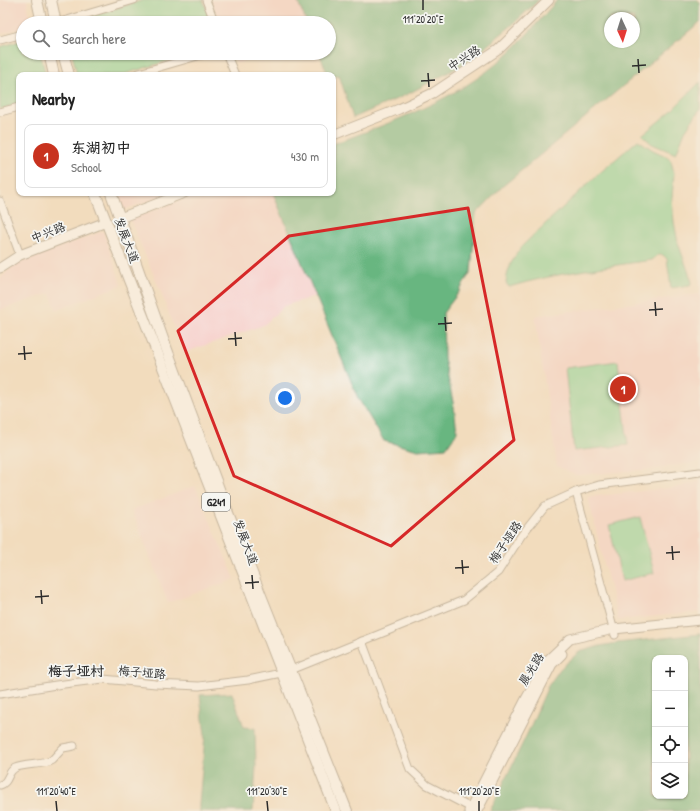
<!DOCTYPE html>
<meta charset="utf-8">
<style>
:root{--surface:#fff;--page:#f2f2f2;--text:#222;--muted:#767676;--line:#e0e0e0;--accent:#c8321e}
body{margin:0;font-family:"Patrick Hand","LXGW WenKai TC",sans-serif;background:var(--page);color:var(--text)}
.controls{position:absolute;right:12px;bottom:12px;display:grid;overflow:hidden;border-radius:8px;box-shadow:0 1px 3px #0004}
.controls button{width:36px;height:36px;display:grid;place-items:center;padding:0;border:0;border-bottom:1px solid var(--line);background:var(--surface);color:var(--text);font:20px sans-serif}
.compass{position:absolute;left:604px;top:12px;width:36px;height:36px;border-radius:50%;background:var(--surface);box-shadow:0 1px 3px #0004;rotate:176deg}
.you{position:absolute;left:285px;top:398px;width:14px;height:14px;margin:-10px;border:3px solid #fff;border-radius:50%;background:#1a73e8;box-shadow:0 0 0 6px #1a73e833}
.badge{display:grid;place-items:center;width:26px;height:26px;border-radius:50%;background:var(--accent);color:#fff;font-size:13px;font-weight:700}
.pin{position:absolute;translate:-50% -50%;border:2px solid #fff;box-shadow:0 1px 4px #0006}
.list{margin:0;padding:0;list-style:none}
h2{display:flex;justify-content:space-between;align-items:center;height:52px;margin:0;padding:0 16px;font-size:17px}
h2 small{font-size:13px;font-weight:400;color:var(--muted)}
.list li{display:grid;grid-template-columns:26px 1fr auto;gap:12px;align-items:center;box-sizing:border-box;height:64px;margin:0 8px 8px;padding:0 8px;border:1px solid var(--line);border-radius:8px}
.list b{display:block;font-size:15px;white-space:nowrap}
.list p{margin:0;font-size:13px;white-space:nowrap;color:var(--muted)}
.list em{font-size:13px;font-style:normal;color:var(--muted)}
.icon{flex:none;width:22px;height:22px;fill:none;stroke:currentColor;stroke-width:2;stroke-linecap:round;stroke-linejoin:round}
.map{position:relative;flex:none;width:700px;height:811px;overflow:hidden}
.search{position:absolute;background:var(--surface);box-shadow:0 1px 3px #0004;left:16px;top:16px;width:320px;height:44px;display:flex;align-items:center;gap:10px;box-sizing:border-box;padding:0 14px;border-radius:22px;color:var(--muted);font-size:15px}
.panel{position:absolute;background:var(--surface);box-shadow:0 1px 3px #0004;left:16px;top:72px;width:320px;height:124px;border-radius:8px}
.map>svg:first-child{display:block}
.built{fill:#f7d0cb}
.green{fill:#81d497;stroke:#568061}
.forest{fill:#68b680;stroke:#4a7056;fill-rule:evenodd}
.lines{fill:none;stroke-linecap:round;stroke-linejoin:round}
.minor-casing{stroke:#8e8474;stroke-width:9}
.major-casing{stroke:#8e8474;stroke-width:11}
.highway-casing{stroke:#8e8474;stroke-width:12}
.minor{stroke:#fff;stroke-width:7}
.major{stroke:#fff;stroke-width:9}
.highway{stroke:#fff;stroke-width:10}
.marked{fill:none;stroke:#d62828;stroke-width:3;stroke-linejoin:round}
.ticks{fill:none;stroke:#2b2b2b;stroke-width:1.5}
.labels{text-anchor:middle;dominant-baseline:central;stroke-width:3.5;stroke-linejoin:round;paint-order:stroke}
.shield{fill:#f6f6f2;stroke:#686867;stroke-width:1}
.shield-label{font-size:11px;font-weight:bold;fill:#2b2b2b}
.street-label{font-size:12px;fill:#2b2b2b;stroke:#f6f6f2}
.quarter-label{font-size:14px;font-weight:bold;fill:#2b2b2b;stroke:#f6f6f2}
.ticks-label{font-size:10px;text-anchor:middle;fill:#2b2b2b;stroke:#f6f6f2;stroke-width:3.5;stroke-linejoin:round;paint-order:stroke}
</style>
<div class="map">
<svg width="700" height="811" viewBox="0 0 700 811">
<rect width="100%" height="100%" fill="#f6f6f2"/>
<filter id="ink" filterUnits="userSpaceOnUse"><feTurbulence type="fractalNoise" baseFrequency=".025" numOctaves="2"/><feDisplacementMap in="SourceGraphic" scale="8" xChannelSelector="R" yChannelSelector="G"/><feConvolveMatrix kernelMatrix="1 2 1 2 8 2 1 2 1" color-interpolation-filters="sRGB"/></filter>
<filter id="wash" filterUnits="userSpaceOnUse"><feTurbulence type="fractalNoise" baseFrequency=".012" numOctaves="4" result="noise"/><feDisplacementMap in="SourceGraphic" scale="16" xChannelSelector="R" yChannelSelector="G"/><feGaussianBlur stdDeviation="0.9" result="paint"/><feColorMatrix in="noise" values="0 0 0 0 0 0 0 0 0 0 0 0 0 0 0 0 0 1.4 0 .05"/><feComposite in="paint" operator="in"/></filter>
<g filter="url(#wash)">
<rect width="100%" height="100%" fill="#f2dcbd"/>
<!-- built -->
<g class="built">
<polygon points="0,0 27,0 30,23 23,23 23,27 0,34"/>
<polygon points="211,0 297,0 307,23 220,23"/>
<polygon points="233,53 266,53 237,64"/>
<polygon points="118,193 171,193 124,210"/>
<polygon points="200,193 273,193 315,296 284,306 264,325 183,353 161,292 130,219"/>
<polygon points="103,231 121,285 57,310 50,293 0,310 0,279 14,265"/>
<polygon points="700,294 700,461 694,463 653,469 576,475 557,466 535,316"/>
<polygon points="700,481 700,612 618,620 588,497 679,487"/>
<polygon points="195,486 235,579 168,603 132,510"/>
</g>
<!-- green -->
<g class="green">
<polygon points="144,0 203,0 212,23 66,23"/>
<polygon points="23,40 23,53 40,53 46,75 19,75 19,104 0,109 0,47"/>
<polygon points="72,53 195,53 121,75 77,75"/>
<polygon points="700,82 700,109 685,131 676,154 652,144 642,135 670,112"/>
<path d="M638,140L653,150L668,157L671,161L674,173L672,198L674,222L678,243L692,282L690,285L671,288L667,259L663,255H658L652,260C604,267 556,273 509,287L506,283C507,269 514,256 523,245L595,177Z"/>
<polygon points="618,361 628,445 574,451 565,368"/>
<polygon points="640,517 654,573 622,581 609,525"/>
</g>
<!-- forest -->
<g class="forest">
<polygon points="297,0 539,0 511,26 466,63 408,94 353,118 339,75 333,77 333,75 328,75 319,53 329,53 329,23 307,23"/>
<path d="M557,0H697L700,3V22L503,186L476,214L471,271L459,292L443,313L444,358L454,407L457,432L446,448L418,450L384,441L358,398L273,193H333V144C390,123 458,99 503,58C523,40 540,20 557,0ZM610,18H634V42H610Z"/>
<path d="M700,634V811H490L528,732L548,686L560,669L579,652L600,646L617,643ZM655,658H685V796H655Z"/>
<polygon points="232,693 244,727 255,728 256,767 253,811 199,811 199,804 205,735 200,695"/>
</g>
</g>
<g filter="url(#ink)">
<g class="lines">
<!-- minor casing -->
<g class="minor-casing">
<g id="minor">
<polyline points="206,0 215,23"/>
<polyline points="57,23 134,0"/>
<polyline points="0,40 23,34"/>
<polyline points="226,53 235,75"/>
<polyline points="132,75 208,53"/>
<polyline points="0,112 19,107"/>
<polyline points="0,201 20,255"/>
<polyline points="576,492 615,635"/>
<polyline points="362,641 410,769 427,785 475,810"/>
<polyline points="291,670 464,600 498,572 521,536 545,506 576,492 599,485 700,472"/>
<polyline points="0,694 56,685 103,679 156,684 199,686 248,680 281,673"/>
<path d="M0,785C9,783 7,772 15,768C24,764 37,765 48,762L52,760L63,748L74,746"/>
</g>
</g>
<!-- major casing -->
<g class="major-casing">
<g id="major">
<polyline points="333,135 399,109 433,93 498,50 549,0"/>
<polyline points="120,218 184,193"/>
<polyline points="0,268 20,255 106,222"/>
<polyline points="469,811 526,699 548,660 570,639 614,629 700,620"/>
<polyline points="477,811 552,664 562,654"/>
</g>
</g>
<!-- highway casing -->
<g class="highway-casing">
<g id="highway">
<polyline points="37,0 42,23"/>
<polyline points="51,0 56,23"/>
<polyline points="49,53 54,75"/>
<polyline points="63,53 69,75"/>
<polyline points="95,193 336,811"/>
<polyline points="111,193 163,339 228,513 347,811"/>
</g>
</g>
<!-- minor -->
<use href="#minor" class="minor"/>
<!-- major -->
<use href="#major" class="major"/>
<!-- highway -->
<use href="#highway" class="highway"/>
</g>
</g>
<!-- marked area -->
<path d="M0 0H700V811H0ZM468,208L514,440L391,546L234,476L178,331L289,236Z" fill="#f2dcbd" fill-opacity=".55" fill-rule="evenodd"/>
<path class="marked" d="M468,208L514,440L391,546L234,476L178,331L289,236Z"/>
<!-- ticks -->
<path class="ticks" d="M423,0V10M638,59L639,73M632,66L646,65M428,73L429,87M421,81L435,80M655,302L656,316M649,310L663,309M445,317L446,331M438,324L452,323M235,332L236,346M228,339L242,338M24,346L25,360M18,354L32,353M672,546L673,560M666,553L680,552M462,560L463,574M455,568L469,567M252,575L253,589M245,583L259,582M41,590L42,604M35,597L49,596M56,801L57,811M267,801L268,811M479,801V811"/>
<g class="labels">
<!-- shield labels -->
<rect class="shield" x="202" y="493" width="28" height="18" rx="3"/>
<g class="shield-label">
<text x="216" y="502">G241</text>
</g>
<!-- street labels -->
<g class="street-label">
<text transform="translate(464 58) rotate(-33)">中兴路</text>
<text transform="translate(48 232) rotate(-21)">中兴路</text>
<text transform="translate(127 240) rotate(69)">发展大道</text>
<text transform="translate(246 542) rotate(69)">发展大道</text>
<text transform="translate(505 542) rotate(-56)">梅子垭路</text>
<text transform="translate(531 669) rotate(-58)">晨光路</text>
<text transform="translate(142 672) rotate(5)">梅子垭路</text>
</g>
<!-- quarter labels -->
<g class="quarter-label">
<text x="76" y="670">梅子垭村</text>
</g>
</g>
<g class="ticks-label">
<text x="423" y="23">111°20'20"E</text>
<text x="56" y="795">111°20'40"E</text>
<text x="267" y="795">111°20'30"E</text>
<text x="479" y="795">111°20'20"E</text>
</g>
</svg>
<div class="controls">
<button>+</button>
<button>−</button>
<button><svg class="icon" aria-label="locate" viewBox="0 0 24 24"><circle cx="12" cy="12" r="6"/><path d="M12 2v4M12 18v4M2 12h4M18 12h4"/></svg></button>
<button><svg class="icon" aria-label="layers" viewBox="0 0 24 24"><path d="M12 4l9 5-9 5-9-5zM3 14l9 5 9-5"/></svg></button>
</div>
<svg class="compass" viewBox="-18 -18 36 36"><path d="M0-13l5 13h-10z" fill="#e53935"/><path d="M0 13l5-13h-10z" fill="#767676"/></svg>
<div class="you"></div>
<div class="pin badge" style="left:623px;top:389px">1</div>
<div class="search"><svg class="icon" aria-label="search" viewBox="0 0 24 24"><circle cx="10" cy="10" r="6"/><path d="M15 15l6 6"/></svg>Search here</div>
<section class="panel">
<h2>Nearby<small></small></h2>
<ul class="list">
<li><span class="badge">1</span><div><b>东湖初中</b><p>School</p></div><em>430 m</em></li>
</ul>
</section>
</div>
